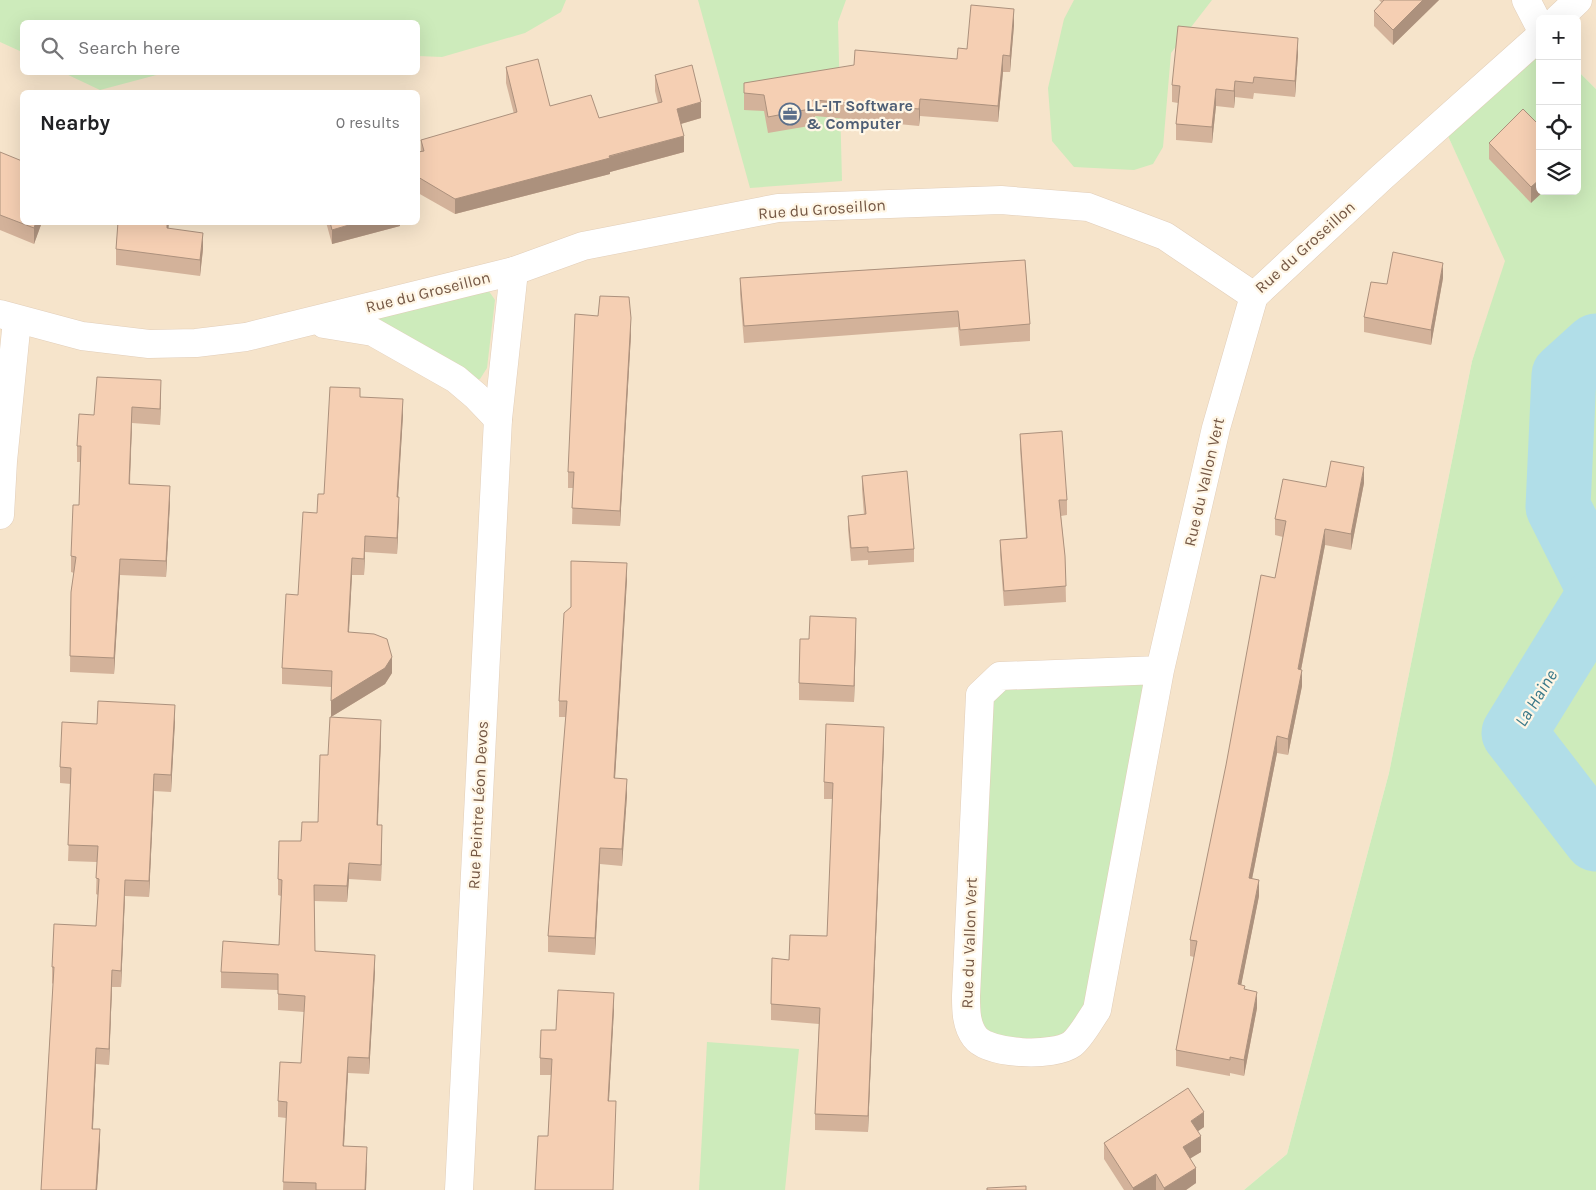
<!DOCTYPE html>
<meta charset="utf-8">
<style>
:root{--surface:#fff;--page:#f2f2f2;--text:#202124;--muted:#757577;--line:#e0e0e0}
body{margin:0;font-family:Karla,sans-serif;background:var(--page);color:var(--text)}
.controls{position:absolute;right:15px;top:15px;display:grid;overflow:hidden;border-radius:8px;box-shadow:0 5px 20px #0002}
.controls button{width:45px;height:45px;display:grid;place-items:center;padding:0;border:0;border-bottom:1px solid var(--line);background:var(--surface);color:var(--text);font:25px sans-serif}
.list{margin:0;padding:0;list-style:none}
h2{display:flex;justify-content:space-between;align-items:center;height:65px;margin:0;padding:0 20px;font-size:21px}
h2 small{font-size:16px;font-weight:400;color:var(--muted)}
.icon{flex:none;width:28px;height:28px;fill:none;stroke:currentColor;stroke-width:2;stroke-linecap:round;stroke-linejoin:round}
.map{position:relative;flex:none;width:1596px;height:1190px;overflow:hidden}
.search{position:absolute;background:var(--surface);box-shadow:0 5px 20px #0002;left:20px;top:20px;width:400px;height:55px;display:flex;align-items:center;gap:12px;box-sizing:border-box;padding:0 18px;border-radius:8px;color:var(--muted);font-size:19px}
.panel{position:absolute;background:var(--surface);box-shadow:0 5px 20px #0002;left:20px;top:90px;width:400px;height:135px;border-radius:8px}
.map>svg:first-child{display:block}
.residential{fill:#f6e4cb;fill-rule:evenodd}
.green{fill:#cdebbb}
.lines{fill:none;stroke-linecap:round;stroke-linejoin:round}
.river{stroke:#b1dee8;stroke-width:65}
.minor-casing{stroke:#e2ceb9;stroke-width:29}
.minor{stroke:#fff;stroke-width:28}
.wall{fill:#d3b29a}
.shaded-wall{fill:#ac917d}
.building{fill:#f5cfb3;stroke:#ac917d}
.labels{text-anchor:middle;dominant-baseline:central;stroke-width:4.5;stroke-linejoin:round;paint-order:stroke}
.service-label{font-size:16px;font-weight:bold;fill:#4e5e75;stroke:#fff6e5;text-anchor:start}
.street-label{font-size:16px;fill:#745744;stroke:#fff6e5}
.water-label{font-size:18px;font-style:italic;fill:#3c7a8a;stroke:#fff6e5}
</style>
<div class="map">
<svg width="1596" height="1190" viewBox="0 0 1596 1190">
<rect width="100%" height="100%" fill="#fef2dd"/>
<!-- residential -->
<path class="residential" d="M0,0H1596V89L1577,70V19H1540L1442,123L1506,261L1472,361L1389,773L1287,1154L1244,1190H0ZM22,22H418V72H22ZM22,92H418V222H22Z"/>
<!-- green -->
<g class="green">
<polygon points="0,0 566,0 561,12 525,33 442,57 418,56 418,22 22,22 22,52 0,42"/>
<polygon points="698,0 846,0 838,22 842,181 750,188"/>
<polygon points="1074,0 1212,0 1171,53 1163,147 1153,164 1134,170 1074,167 1052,141 1048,88 1064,19"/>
<polygon points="1540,36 1540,191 1577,191 1577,70 1596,89 1596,1190 1244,1190 1287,1154 1389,773 1472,361 1505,261 1442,123"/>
<polygon points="64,73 164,73 100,90"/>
<polygon points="486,287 495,300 487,368 480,379 470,381 378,327 380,315"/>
<polygon points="1160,670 1097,1010 1071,1044 998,1049 966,996 980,695 1000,676"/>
<polygon points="707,1042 799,1049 785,1190 699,1190"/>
</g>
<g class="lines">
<!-- river -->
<g class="river">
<polyline points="1596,346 1564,375 1558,507 1596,583"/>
<polyline points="1596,600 1514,733 1596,839"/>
</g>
<!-- minor casing -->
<g class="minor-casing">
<g id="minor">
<polyline points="1526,0 1540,27"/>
<polyline points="1558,19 1578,0"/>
<polyline points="1254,296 1382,177 1540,36"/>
<polyline points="0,314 82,336 149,344 196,343 246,337 473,281 514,271 583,246 778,208 1001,200 1088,207 1165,236 1254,296"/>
<polyline points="324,324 373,332 456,379 476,396 498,419"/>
<polyline points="0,515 3,461 17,320"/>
<path d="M1160,670L1000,676L980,695L966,996C966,1010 966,1025 975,1037C989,1055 1054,1057 1072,1044C1081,1037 1090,1020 1097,1010L1160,670L1216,428L1254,296"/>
<polyline points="459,1190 498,419 514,271"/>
</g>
</g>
<!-- minor -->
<use href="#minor" class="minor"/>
</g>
<!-- wall -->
<g class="wall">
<polygon points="1379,0 1439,0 1393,45 1374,26 1374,11 1382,3"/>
<polygon points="1014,25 1010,72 1003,72 998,122 920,116 919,126 815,116 815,125 768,133 764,111 744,110 744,83 957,59 967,49"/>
<polygon points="1298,54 1295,97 1254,93 1253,99 1235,97 1234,108 1216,106 1212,143 1176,140 1176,124 1178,103 1172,102 1172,85"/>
<polygon points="506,67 550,106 599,118 658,103 655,91 655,75 701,118 681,124 684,152 610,172 610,174 455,214 418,193 418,152 421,152 421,140 514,114 506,83"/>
<polygon points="1540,126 1531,203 1489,159 1489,143"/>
<polygon points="0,152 22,222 42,222 34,244 0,230"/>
<polygon points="118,222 169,222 168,229 203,249 200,276 116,265 116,249"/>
<polygon points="326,222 400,222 400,226 332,244"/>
<polygon points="1025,260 1030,324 1030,341 960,346 958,327 744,343 740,294 740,278"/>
<polygon points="1443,278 1431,345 1364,332 1364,317 1387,284"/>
<polygon points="631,334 620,526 572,524 573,488 568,488 568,472"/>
<polygon points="161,396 160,425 132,423 130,485 170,502 166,577 120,575 114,674 70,672 71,592 74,573 71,572 71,556 79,505 81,462 77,462 77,446 94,415"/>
<polygon points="360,397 403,415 398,497 399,514 397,554 365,552 364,575 352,575 349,632 392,673 385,684 331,717 331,687 282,684 282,668 317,513"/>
<polygon points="1020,434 1067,500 1067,515 1061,516 1065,556 1066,602 1004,606 1000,555 1000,540 1026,538 1020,449"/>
<polygon points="862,476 914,549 914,562 868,565 868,560 851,561 848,529 848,516 864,515 862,489"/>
<polygon points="1364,483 1351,550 1325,545 1301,670 1302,686 1288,755 1277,753 1252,879 1259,896 1241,985 1257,1008 1244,1076 1230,1073 1230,1076 1176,1066 1176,1050 1194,957 1190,956 1190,940 1275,578 1283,537 1275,535 1275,519 1326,487"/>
<polygon points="627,579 615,778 627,795 622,866 600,864 595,955 548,952 548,936 566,717 559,717 559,701"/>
<polygon points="856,634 854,702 799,700 799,683 809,639"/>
<polygon points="175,721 171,792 154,791 149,897 125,896 121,987 112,987 109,1065 96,1064 93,1129 100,1146 97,1190 41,1190 53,984 52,983 52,967 96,926 98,895 96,894 97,862 68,861 71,784 60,783 60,767 97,724"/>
<polygon points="381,736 378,825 382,841 381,881 349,879 347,902 314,901 315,951 375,971 369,1074 348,1073 344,1146 367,1163 366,1190 283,1190 286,1118 278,1117 278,1101 301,1063 304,1012 278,1010 278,990 221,988 221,972 279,945 281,896 278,895 278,879 301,841 318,822 328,755"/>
<polygon points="884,743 868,1132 815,1130 815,1114 819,1024 771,1020 771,1004 789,960 827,936 833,799 824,799 824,782"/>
<polygon points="614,1009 609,1101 616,1117 548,1136 551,1075 540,1075 540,1058 556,1030"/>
<polygon points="1204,1127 1198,1131 1201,1152 1190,1158 1196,1183 1186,1190 1124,1190 1104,1159 1104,1143"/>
</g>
<!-- shaded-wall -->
<g class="shaded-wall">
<polygon points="1423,0 1439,0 1393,45 1393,30"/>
<polygon points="1014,9 1014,25 1010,72 1010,56"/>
<polygon points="1298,38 1298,54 1295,97 1295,81"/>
<polygon points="1003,55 1003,72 998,122 998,106"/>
<polygon points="1235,81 1235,97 1234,108 1234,91"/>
<polygon points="1216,89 1216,106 1212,143 1212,127"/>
<polygon points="920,99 920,116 919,126 919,109"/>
<polygon points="701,102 701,118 677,125 677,109"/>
<polygon points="684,136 684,152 610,172 610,174 455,214 455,199"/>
<polygon points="1540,179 1540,191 1544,191 1531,203 1531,187"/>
<polygon points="36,222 42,222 34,244 34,228"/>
<polygon points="167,222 169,222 167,245"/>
<polygon points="359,222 400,222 400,226 332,244 332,230"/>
<polygon points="203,233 203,249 200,276 200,260"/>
<polygon points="1443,263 1443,278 1431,345 1431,330"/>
<polygon points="631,318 631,334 620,526 620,511"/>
<polygon points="161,380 161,396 160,425 160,409"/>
<polygon points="403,399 403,415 397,514 397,497"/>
<polygon points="132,407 132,423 129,500 129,484"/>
<polygon points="1364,467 1364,483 1351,550 1351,534"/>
<polygon points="170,486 170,502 166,577 166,561"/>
<polygon points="399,497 399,514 397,554 397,538"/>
<polygon points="1325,529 1325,545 1298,685 1298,669"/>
<polygon points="365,536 365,552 364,575 364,559"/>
<polygon points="352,558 352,575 348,648 348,632"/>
<polygon points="120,559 120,575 114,674 114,658"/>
<polygon points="627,563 627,579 614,795 614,778"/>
<polygon points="856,618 856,634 854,702 854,686"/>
<polygon points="392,657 392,673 385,684 331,717 331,701"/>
<polygon points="1302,670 1302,686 1288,755 1288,739"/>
<polygon points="175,705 175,721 171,792 171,775"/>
<polygon points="381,720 381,736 377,841 377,825"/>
<polygon points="884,727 884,743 868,1132 868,1116"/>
<polygon points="1277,736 1277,753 1249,894 1249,878"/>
<polygon points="154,774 154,791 149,897 149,881"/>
<polygon points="627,779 627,795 622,866 622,849"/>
<polygon points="382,825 382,841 381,881 381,865"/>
<polygon points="600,848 600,864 595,955 595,938"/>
<polygon points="349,863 349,879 347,902 347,886"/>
<polygon points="125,880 125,896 121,987 121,971"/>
<polygon points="1259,880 1259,896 1238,1001 1238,984"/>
<polygon points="375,955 375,971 369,1074 369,1058"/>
<polygon points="112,970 112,987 109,1065 109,1049"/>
<polygon points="1257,992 1257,1008 1244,1076 1244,1060"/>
<polygon points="614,993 614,1009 608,1117 608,1101"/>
<polygon points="96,1048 96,1064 92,1145 92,1129"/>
<polygon points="348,1057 348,1073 343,1162 343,1146"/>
<polygon points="1204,1112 1204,1127 1191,1136 1191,1121"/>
<polygon points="100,1129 100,1146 97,1190 96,1190"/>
<polygon points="1201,1136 1201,1152 1183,1163 1183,1147"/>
<polygon points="367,1147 366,1190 365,1190"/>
<polygon points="1196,1168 1196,1183 1186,1190 1164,1190 1164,1188"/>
<polygon points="1156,1174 1156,1190 1133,1190 1133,1188"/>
</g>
<!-- building -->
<g class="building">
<polygon points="1384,0 1423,0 1393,30 1374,11"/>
<polygon points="971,5 1014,9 1010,56 1003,55 998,106 920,99 919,109 813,100 815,108 768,117 764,95 744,93 744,83 854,65 855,50 957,59 958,48 967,49"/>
<polygon points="1178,26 1298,38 1295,81 1254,77 1253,83 1235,81 1234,91 1216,89 1212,127 1176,124 1180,86 1172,85"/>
<polygon points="538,59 550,106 591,95 599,118 662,102 655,75 692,65 701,102 677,109 684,136 609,156 610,158 455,199 418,177 418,152 424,151 421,140 517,112 506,67"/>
<polygon points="1523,109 1540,126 1540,179 1531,187 1489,143"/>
<polygon points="0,152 22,161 22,222 36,222 34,228 0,215"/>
<polygon points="118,222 167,222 167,228 203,233 200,260 116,249"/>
<polygon points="330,222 359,222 332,230"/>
<polygon points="1393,252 1443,263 1431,330 1364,317 1371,282 1387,284"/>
<polygon points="1025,260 1030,324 960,330 958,311 744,326 740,278"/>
<polygon points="600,296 629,297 631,318 620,511 572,508 574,472 568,472 575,314 598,316"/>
<polygon points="97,377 161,380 160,409 132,407 129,484 170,486 166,561 120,559 114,658 70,656 71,592 76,557 71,556 73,505 79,505 81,446 77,446 79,414 94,415"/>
<polygon points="330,387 360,388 360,397 403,399 397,497 399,497 397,538 365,536 364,559 352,558 348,632 374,634 387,639 392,657 385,668 331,701 332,671 282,668 286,594 298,595 303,512 317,513 318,494 324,494"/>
<polygon points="1062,431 1067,500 1059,500 1065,556 1066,586 1004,591 1000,540 1027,538 1020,434"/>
<polygon points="1331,461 1364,467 1351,534 1325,529 1298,669 1302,670 1288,739 1277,736 1249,878 1259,880 1238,984 1245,986 1244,989 1257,992 1244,1060 1230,1057 1230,1060 1176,1050 1197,941 1190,940 1226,765 1261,575 1275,578 1286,521 1275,519 1283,479 1326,487"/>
<polygon points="907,471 914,549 868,552 868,547 851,548 848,516 866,514 862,476"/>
<polygon points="571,561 627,563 614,778 627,779 622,849 600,848 595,938 548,936 567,701 559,701 564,613 571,607"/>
<polygon points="810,616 856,618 854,686 799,683 800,639 809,639"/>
<polygon points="98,701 175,705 171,775 154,774 149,881 125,880 121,971 112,970 109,1049 96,1048 92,1129 100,1129 96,1190 41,1190 54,967 52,967 54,924 96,926 99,879 96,878 98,846 68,845 71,768 60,767 62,722 97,724"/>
<polygon points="330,717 381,720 377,825 382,825 381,865 349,863 347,886 314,885 315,951 375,955 369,1058 348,1057 343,1146 367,1147 365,1190 316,1190 316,1183 283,1182 287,1102 278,1101 280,1062 301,1063 305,996 278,994 278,974 221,972 223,941 279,945 282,880 278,879 279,841 301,841 302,822 318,822 320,755 328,755"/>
<polygon points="826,724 884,727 868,1116 815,1114 820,1008 771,1004 772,958 789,960 790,935 827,936 833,783 824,782"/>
<polygon points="558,990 614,993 608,1101 616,1101 613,1190 535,1190 538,1136 548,1136 552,1059 540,1058 541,1030 556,1030"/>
<polygon points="1188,1088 1204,1112 1191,1121 1201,1136 1183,1147 1196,1168 1164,1188 1156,1174 1133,1188 1104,1143"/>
<polygon points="1026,1186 1026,1190 987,1190 987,1188"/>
</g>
<!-- icons -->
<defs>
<g id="office-ring" transform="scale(1.125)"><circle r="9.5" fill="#fff6e5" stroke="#5c6f8a" stroke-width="1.5"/><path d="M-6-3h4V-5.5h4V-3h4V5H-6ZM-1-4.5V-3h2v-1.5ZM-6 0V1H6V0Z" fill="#5c6f8a"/></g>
</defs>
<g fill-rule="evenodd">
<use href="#office-ring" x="790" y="114"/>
</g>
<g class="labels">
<!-- service labels -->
<g class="service-label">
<text x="806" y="105">LL-IT Software<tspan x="806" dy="18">&amp; Computer</tspan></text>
</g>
<!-- street labels -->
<g class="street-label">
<text transform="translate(822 209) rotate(-4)">Rue du Groseillon</text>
<text transform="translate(1305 247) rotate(-42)">Rue du Groseillon</text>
<text transform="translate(428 292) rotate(-14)">Rue du Groseillon</text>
<text transform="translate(1204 482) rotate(-77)">Rue du Vallon Vert</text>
<text transform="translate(478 805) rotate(-87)">Rue Peintre Léon Devos</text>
<text transform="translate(969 943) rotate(-88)">Rue du Vallon Vert</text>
</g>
<!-- water labels -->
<g class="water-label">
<text transform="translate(1536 698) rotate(-58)">La Haine</text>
</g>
</g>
</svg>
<div class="controls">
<button>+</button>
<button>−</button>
<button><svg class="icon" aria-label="locate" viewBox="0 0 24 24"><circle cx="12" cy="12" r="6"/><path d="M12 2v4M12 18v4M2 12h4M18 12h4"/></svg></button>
<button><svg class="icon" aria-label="layers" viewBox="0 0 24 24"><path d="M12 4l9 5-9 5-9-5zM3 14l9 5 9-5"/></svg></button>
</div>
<div class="search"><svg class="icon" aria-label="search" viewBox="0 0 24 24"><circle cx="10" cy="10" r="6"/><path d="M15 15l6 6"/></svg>Search here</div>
<section class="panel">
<h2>Nearby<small>0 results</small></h2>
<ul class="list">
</ul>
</section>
</div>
